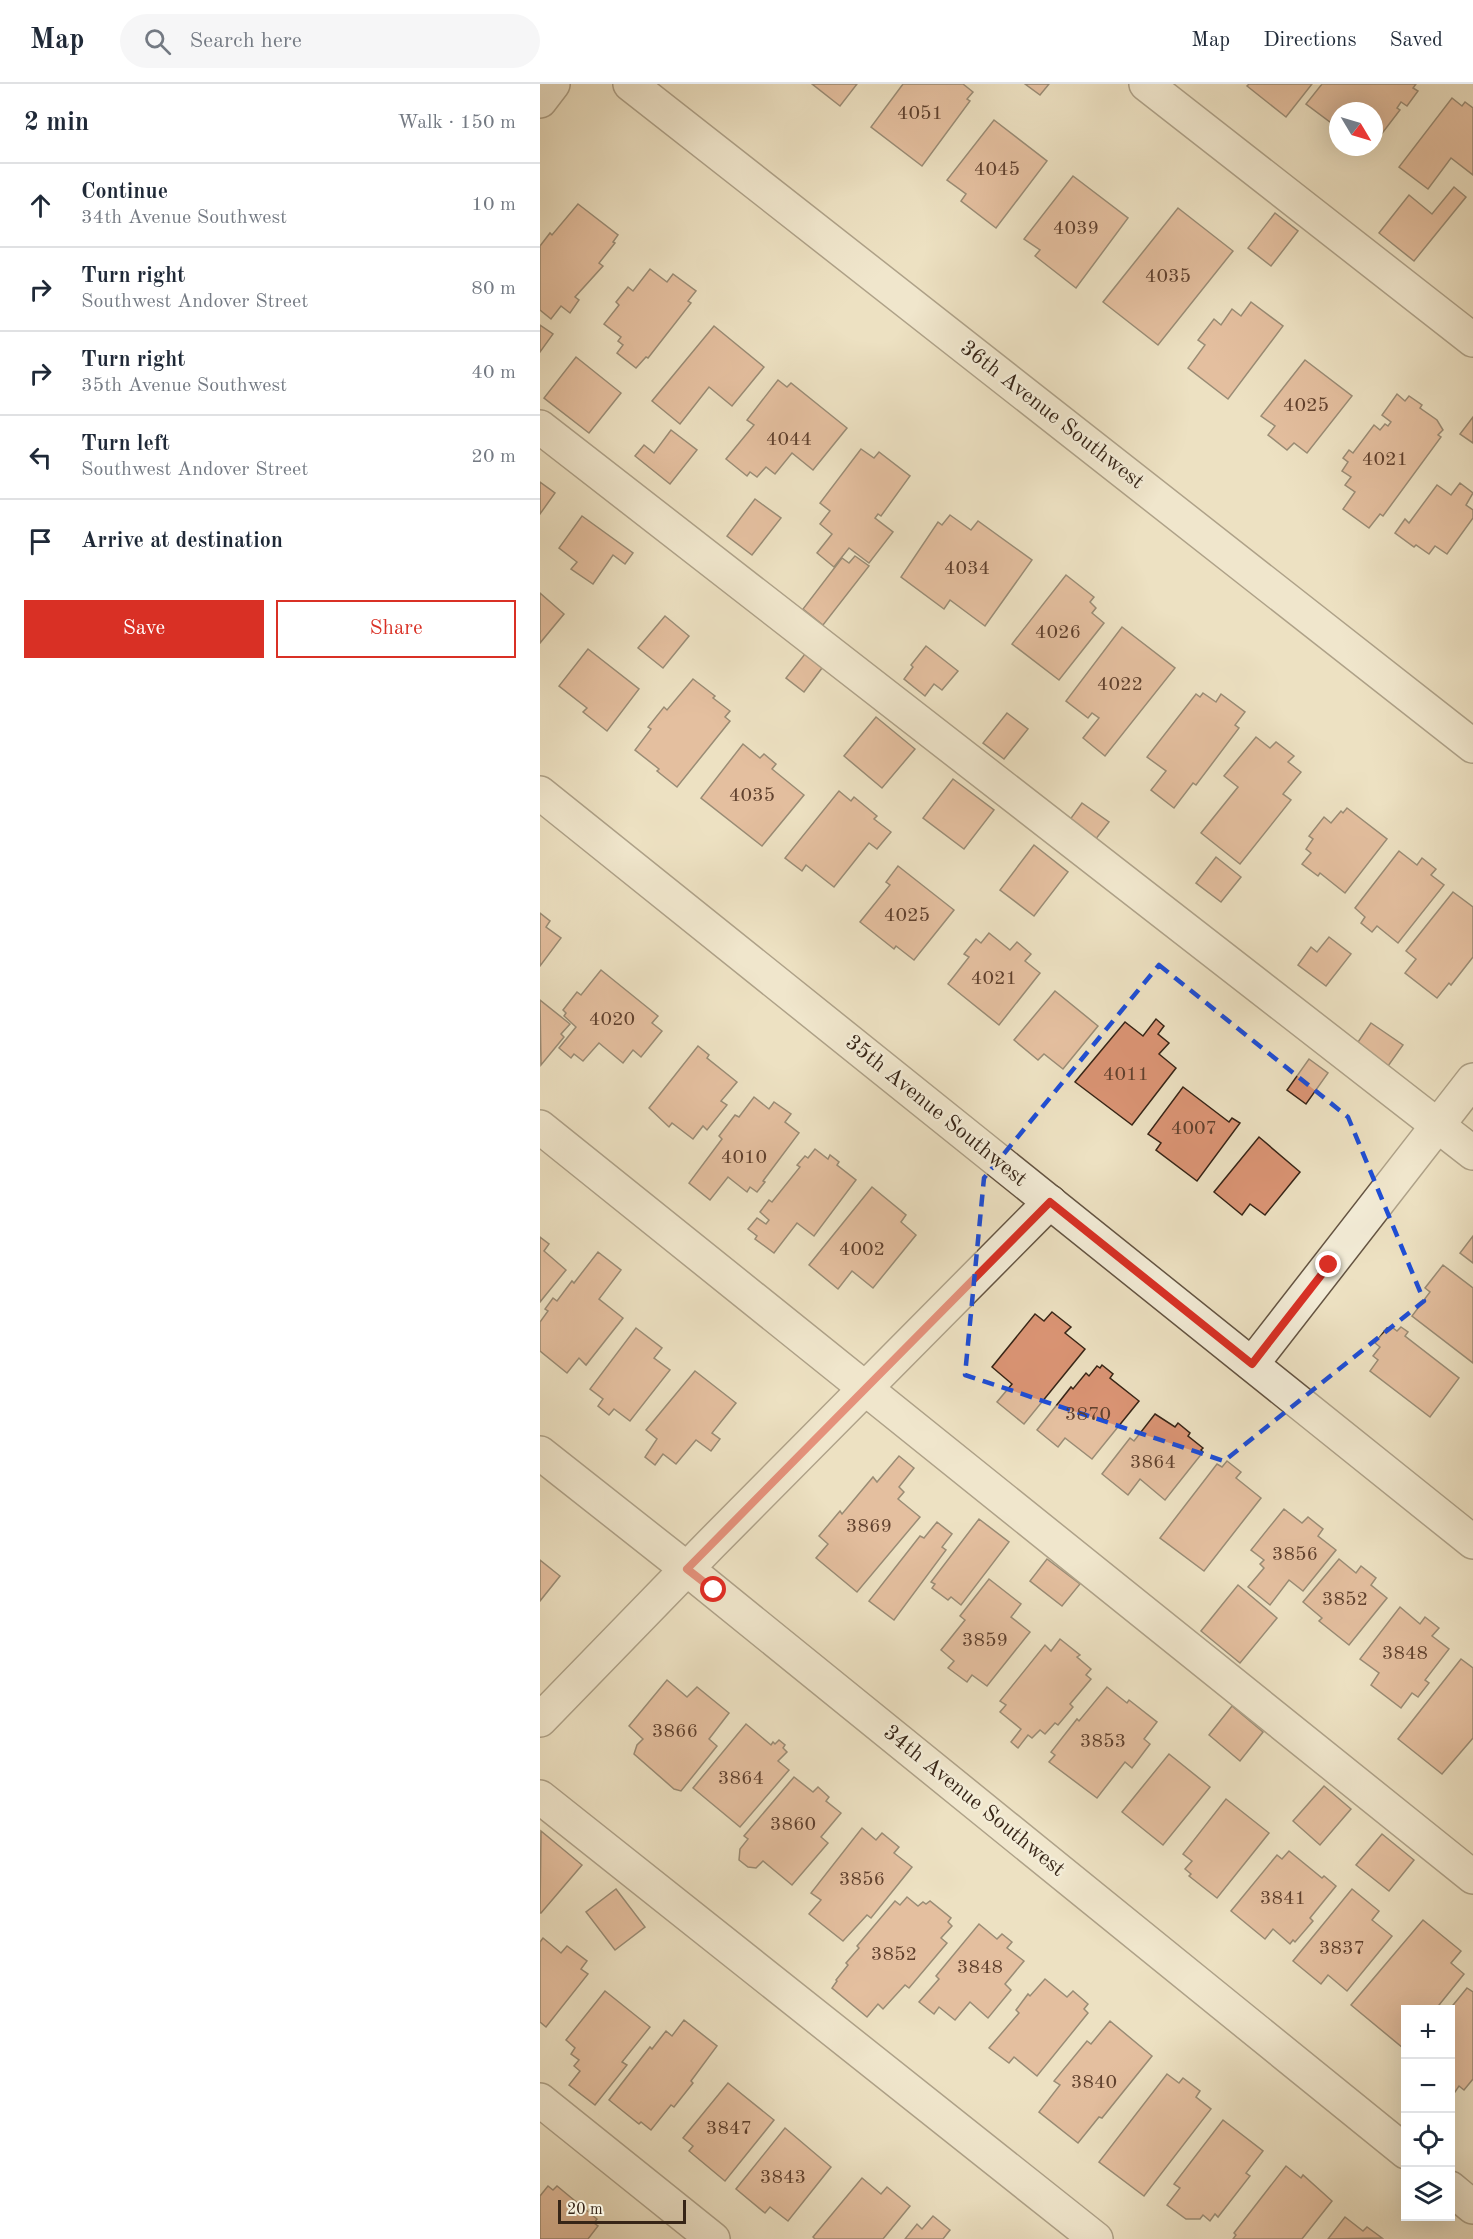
<!DOCTYPE html>
<meta charset="utf-8">
<style>
:root{--surface:#fff;--page:#f6f6f7;--text:#1f2937;--muted:#747a83;--line:#e0e1e3;--accent:#d93025}
body{margin:0;font-family:"Old Standard TT",serif;background:var(--page);color:var(--text)}
.controls{position:absolute;right:18px;bottom:18px;display:grid;overflow:hidden;border-radius:0px;box-shadow:0 6px 24px #0002}
.controls button{width:54px;height:54px;display:grid;place-items:center;padding:0;border:0;border-bottom:2px solid var(--line);background:var(--surface);color:var(--text);font:30px sans-serif}
.compass{position:absolute;left:789px;top:18px;width:54px;height:54px;border-radius:50%;background:var(--surface);box-shadow:0 6px 24px #0002;rotate:128deg}
.scale{position:absolute;left:18px;bottom:15px;width:128px;box-sizing:border-box;padding-left:6px;border:3px solid #372517;border-top:0;font-size:16px;line-height:21px;white-space:nowrap;color:#372517;-webkit-text-stroke:4px #f3ecd7;paint-order:stroke}
.stop{position:absolute;width:18px;height:18px;margin:-14px;border:4px solid #d93025;border-radius:50%;background:#fff}
.stop.end{background:#d93025;border-color:#fff;box-shadow:0 2px 6px #0008}
.list{margin:0;padding:0;list-style:none}
h2{display:flex;justify-content:space-between;align-items:center;height:78px;margin:0;padding:0 24px;font-size:26px}
h2 small{font-size:20px;font-weight:400;color:var(--muted)}
.list li{display:grid;grid-template-columns:39px 1fr auto;gap:18px;align-items:center;box-sizing:border-box;height:84px;padding:0 24px;border-top:2px solid var(--line)}
.list b{display:block;font-size:22px;white-space:nowrap}
.list p{margin:0;font-size:20px;white-space:nowrap;color:var(--muted)}
.list em{font-size:20px;font-style:normal;color:var(--muted)}
.actions{display:flex;gap:12px;padding:18px 24px}
.actions a{flex:1;padding:14px 0;border:2px solid var(--accent);border-radius:0px;text-align:center;font-size:21px;color:var(--accent)}
.actions .main{background:var(--accent);color:#fff}
.icon{flex:none;width:33px;height:33px;fill:none;stroke:currentColor;stroke-width:2;stroke-linecap:round;stroke-linejoin:round}
.map{position:relative;flex:none;width:933px;height:2155px;overflow:hidden}
header{display:flex;align-items:center;gap:36px;box-sizing:border-box;height:84px;padding:0 30px;background:var(--surface);border-bottom:2px solid var(--line)}
header strong{font-size:28px}
nav{display:flex;gap:33px;margin-inline-start:auto;font-size:21px}
.search{width:420px;height:54px;background:var(--page);display:flex;align-items:center;gap:15px;box-sizing:border-box;padding:0 21px;border-radius:33px;color:var(--muted);font-size:22px}
main{display:flex}
aside{flex:1;background:var(--surface)}
.map>svg:first-child{display:block}
.building{fill:#da9474;stroke:#372517;stroke-width:1.5}
.lines{fill:none;stroke-linecap:round;stroke-linejoin:round}
.minor-casing{stroke:#645442;stroke-width:36}
.minor{stroke:#f3ecd7;stroke-width:33}
.route{stroke:#d93025;stroke-width:8}
.marked{fill:none;stroke:#1d4ed8;stroke-width:4.5;stroke-dasharray:12 8;stroke-linejoin:round}
.labels{text-anchor:middle;dominant-baseline:central;stroke-width:5;stroke-linejoin:round;paint-order:stroke}
.number-label{font-size:20px;fill:#60412e}
.street-label{font-size:22px;fill:#372517;stroke:#f3ecd7}
</style>
<header>
<strong>Map</strong>
<div class="search"><svg class="icon" aria-label="search" viewBox="0 0 24 24"><circle cx="10" cy="10" r="6"/><path d="M15 15l6 6"/></svg>Search here</div>
<nav><a>Map</a><a>Directions</a><a>Saved</a></nav>
</header>
<main>
<aside>
<h2>2 min<small>Walk · 150 m</small></h2>
<ul class="list">
<li><svg class="icon" aria-label="ahead" viewBox="0 0 24 24"><path d="M12 20V5M6 11l6-6 6 6"/></svg><div><b>Continue</b><p>34th Avenue Southwest</p></div><em>10 m</em></li>
<li><svg class="icon" aria-label="right" viewBox="0 0 24 24"><path d="M7 20v-9h11M14 6l5 5-5 5"/></svg><div><b>Turn right</b><p>Southwest Andover Street</p></div><em>80 m</em></li>
<li><svg class="icon" aria-label="right" viewBox="0 0 24 24"><path d="M7 20v-9h11M14 6l5 5-5 5"/></svg><div><b>Turn right</b><p>35th Avenue Southwest</p></div><em>40 m</em></li>
<li><svg class="icon" aria-label="left" viewBox="0 0 24 24"><path d="M17 20v-9H6M10 6l-5 5 5 5"/></svg><div><b>Turn left</b><p>Southwest Andover Street</p></div><em>20 m</em></li>
<li><svg class="icon" aria-label="arrive" viewBox="0 0 24 24"><path d="M6 21V4h12l-3 4 3 4H6"/></svg><div><b>Arrive at destination</b></div></li>
</ul>
<div class="actions"><a class="main">Save</a><a>Share</a></div>
</aside>
<div class="map">
<svg width="933" height="2155" viewBox="0 0 933 2155">
<rect width="100%" height="100%" fill="#ede1c2"/>
<filter id="stains"><feTurbulence type="fractalNoise" baseFrequency=".00333" numOctaves="4"/><feColorMatrix values="0 0 0 0 .2 0 0 0 0 .09 0 0 0 0 .02 0 0 0 .5 -.17"/></filter>
<radialGradient id="worn" r=".72"><stop offset=".6" stop-color="#630" stop-opacity="0"/><stop offset="1" stop-color="#630" stop-opacity=".3"/></radialGradient>
<!-- building -->
<g class="building">
<polygon points="272,0 317,0 300,22"/>
<polygon points="363,0 423,0 433,8 427,15 430,17 382,82 331,43"/>
<polygon points="485,0 509,0 500,11"/>
<polygon points="709,0 772,0 746,33 707,2"/>
<polygon points="782,0 876,0 873,4 878,7 867,22 861,18 857,24 860,26 840,52 838,51 834,56 834,27 798,27 798,44 766,20"/>
<polygon points="912,14 922,22 925,18 933,24 933,91 911,74 888,105 859,83"/>
<polygon points="454,36 507,77 456,144 421,117 426,110 407,96"/>
<polygon points="533,92 588,134 536,204 495,172 500,166 484,155"/>
<polygon points="914,103 926,113 874,177 839,149 869,111 892,130"/>
<polygon points="38,120 78,151 73,158 75,159 59,179 63,182 35,213 39,216 30,229 21,222 11,235 0,226 0,162 10,149 12,151"/>
<polygon points="638,124 693,167 618,261 563,218"/>
<polygon points="735,129 758,147 731,182 708,164"/>
<polygon points="110,185 127,198 133,190 156,207 148,217 151,219 108,274 106,273 96,284 77,269 83,261 78,257 81,253 64,240 79,221 76,218 88,203 93,207"/>
<polygon points="711,218 743,242 688,315 648,284 665,261 658,256 674,235 681,241 692,225 701,232"/>
<polygon points="0,241 13,250 0,268"/>
<polygon points="174,242 224,283 192,322 169,303 140,340 112,317"/>
<polygon points="36,273 81,309 49,349 4,314"/>
<polygon points="765,276 812,312 767,369 754,359 747,366 728,351 735,342 721,332"/>
<polygon points="238,296 247,303 251,299 307,344 273,386 252,369 235,390 226,383 217,393 210,388 207,392 186,375 214,341 207,336"/>
<polygon points="857,310 865,317 869,312 882,321 880,324 897,336 903,346 898,351 901,353 843,432 840,430 829,444 803,425 815,408 805,401 811,393 802,387 808,378 803,374 809,366 813,369 834,341 840,346 845,340 848,342 851,338 842,331"/>
<polygon points="933,333 933,359 920,350"/>
<polygon points="131,346 157,366 130,400 95,372 104,361 114,369"/>
<polygon points="321,365 334,374 339,368 370,392 341,432 338,430 335,434 353,448 329,479 309,464 294,483 277,469 292,450 280,440 290,427 280,419"/>
<polygon points="0,398 15,409 0,430"/>
<polygon points="920,399 933,409 926,421 933,426 933,434 907,470 895,462 889,470 876,461 874,463 855,449 865,435 869,439 897,401 911,411"/>
<polygon points="215,415 241,434 212,471 187,452"/>
<polygon points="410,431 431,446 438,437 492,476 445,542 410,516 404,525 361,493 398,438 402,441"/>
<polygon points="42,432 93,469 85,480 73,471 53,500 31,485 37,478 19,464"/>
<polygon points="315,472 329,482 283,541 263,525 302,474 309,479"/>
<polygon points="526,491 554,513 550,518 556,524 552,529 564,539 519,596 472,560"/>
<polygon points="0,509 24,530 0,559"/>
<polygon points="125,532 149,552 123,584 98,564"/>
<polygon points="582,543 635,584 565,672 543,654 559,634 552,629 548,634 526,617"/>
<polygon points="386,562 418,587 402,606 394,600 385,612 364,595 373,583 371,581"/>
<polygon points="48,565 99,605 67,647 43,628 47,624 19,602"/>
<polygon points="265,570 282,584 264,608 246,594"/>
<polygon points="153,595 175,612 173,614 190,627 185,633 190,637 137,703 117,687 119,685 95,666 111,645 108,643 124,623 127,626"/>
<polygon points="663,609 676,618 681,610 705,628 695,641 699,644 656,701 653,699 634,724 611,706 626,687 607,673 656,610 660,613"/>
<polygon points="467,629 488,645 464,675 443,659"/>
<polygon points="336,633 375,665 342,704 304,672"/>
<polygon points="716,653 730,664 736,658 754,672 748,678 761,688 743,710 751,716 700,780 661,749 698,703 684,692"/>
<polygon points="203,660 220,674 224,670 236,680 232,685 264,711 222,762 161,714"/>
<polygon points="413,695 454,726 424,765 383,734"/>
<polygon points="299,707 311,717 314,713 337,732 334,735 351,748 337,765 329,759 294,803 266,781 262,787 245,774"/>
<polygon points="542,719 569,738 555,756 529,737"/>
<polygon points="807,724 847,755 805,809 780,789 778,792 762,780 771,769 766,765 773,755 769,752 784,733 791,739 801,727 803,729"/>
<polygon points="494,761 528,788 494,832 460,806"/>
<polygon points="859,767 877,781 882,774 896,785 891,791 904,801 858,859 837,842 832,848 821,839 825,833 815,824"/>
<polygon points="676,773 701,793 681,818 656,799"/>
<polygon points="358,782 414,826 374,876 356,862 354,865 320,838 350,801 346,798"/>
<polygon points="913,808 933,823 933,873 911,901 909,899 897,914 865,889 876,875 866,867"/>
<polygon points="0,829 10,837 6,843 21,854 0,882"/>
<polygon points="449,849 470,866 477,858 491,870 485,877 500,889 459,941 408,900 429,873 424,870 436,855 441,859"/>
<polygon points="789,853 811,870 786,902 758,881 771,863 777,868"/>
<polygon points="61,886 118,932 112,939 122,947 101,973 93,966 83,979 59,959 43,977 34,970 31,974 19,964 36,943 24,932 26,929 23,926 37,908 41,911"/>
<polygon points="515,907 558,942 523,985 504,970 498,976 474,956"/>
<polygon points="0,916 30,940 21,950 24,953 1,981"/>
<polygon points="616,935 624,942 618,950 629,959 619,970 636,984 592,1041 535,998 585,938 603,952"/>
<polygon points="831,939 863,961 848,982 816,961"/>
<polygon points="158,962 169,971 167,974 197,998 181,1017 187,1021 167,1046 163,1042 153,1055 132,1039 129,1043 109,1024"/>
<polygon points="769,975 788,989 766,1020 747,1006"/>
<polygon points="643,1003 689,1038 692,1034 700,1039 657,1097 616,1066 621,1059 608,1050"/>
<polygon points="214,1013 229,1025 234,1018 251,1030 245,1038 259,1049 223,1097 225,1098 217,1108 210,1103 207,1108 188,1093 170,1116 149,1099 182,1055 179,1052 195,1031 199,1033"/>
<polygon points="719,1053 760,1088 725,1131 710,1120 702,1131 674,1108"/>
<polygon points="275,1065 288,1075 290,1071 299,1078 297,1081 316,1096 274,1152 257,1139 234,1169 215,1155 217,1152 208,1145 217,1134 226,1140 229,1136 220,1128 229,1116 232,1118 260,1083 257,1081 265,1072 268,1074"/>
<polygon points="332,1103 366,1131 361,1138 376,1151 333,1204 312,1187 298,1205 269,1181"/>
<polygon points="933,1152 933,1179 920,1169"/>
<polygon points="0,1153 9,1160 4,1167 26,1186 0,1218"/>
<polygon points="58,1168 81,1186 59,1215 83,1234 46,1281 39,1274 27,1289 0,1267 0,1238 8,1227 5,1225 13,1214 17,1217 32,1197 34,1199"/>
<polygon points="903,1181 933,1204 933,1279 872,1232 890,1208 885,1204"/>
<polygon points="512,1228 531,1243 525,1249 545,1265 484,1340 457,1318 472,1300 452,1283 495,1230 504,1237"/>
<polygon points="861,1243 868,1248 865,1252 919,1294 890,1333 830,1287 838,1276 833,1272 840,1263 835,1259 847,1244 853,1244 857,1247"/>
<polygon points="96,1244 122,1264 114,1274 130,1286 90,1337 74,1325 69,1331 58,1322 63,1315 50,1305"/>
<polygon points="562,1281 573,1290 570,1294 599,1317 552,1375 525,1354 518,1363 497,1346 531,1303 533,1305 546,1289 549,1292 557,1282 560,1284"/>
<polygon points="155,1287 196,1319 172,1349 180,1355 171,1367 156,1356 136,1380 123,1370 115,1381 105,1373 117,1355 106,1346"/>
<polygon points="615,1330 635,1343 638,1339 650,1349 648,1352 663,1364 661,1366 663,1368 625,1416 600,1395 588,1411 562,1390 590,1354 594,1357"/>
<polygon points="359,1372 374,1384 359,1403 364,1408 358,1415 380,1433 317,1508 276,1474 288,1460 279,1452 300,1427 302,1430 333,1393 337,1398"/>
<polygon points="687,1377 701,1388 696,1394 721,1414 664,1487 620,1454 677,1380 682,1383"/>
<polygon points="744,1425 762,1439 768,1433 783,1445 778,1452 796,1466 763,1507 749,1496 730,1521 708,1503 724,1484 720,1480 724,1476 711,1466"/>
<polygon points="439,1435 469,1458 421,1521 411,1513 408,1516 392,1504 395,1500 391,1498"/>
<polygon points="397,1438 412,1450 402,1463 406,1466 354,1536 329,1517 380,1452 384,1454"/>
<polygon points="507,1475 540,1500 522,1522 490,1497"/>
<polygon points="799,1475 816,1489 821,1482 836,1494 831,1501 847,1514 809,1561 779,1537 782,1534 763,1518"/>
<polygon points="0,1476 20,1492 0,1517"/>
<polygon points="449,1495 481,1520 471,1533 490,1548 447,1602 432,1591 427,1598 408,1584 414,1577 401,1566 425,1536 420,1532"/>
<polygon points="698,1501 737,1534 700,1579 661,1547"/>
<polygon points="860,1523 880,1540 885,1533 899,1544 892,1552 909,1565 885,1596 889,1599 878,1613 872,1609 861,1624 831,1601 839,1589 820,1575"/>
<polygon points="520,1555 540,1571 537,1573 551,1585 546,1591 551,1595 530,1620 533,1623 518,1641 515,1639 505,1650 500,1646 492,1654 488,1651 478,1664 471,1658 481,1645 460,1628 466,1621 460,1617 505,1561 511,1567"/>
<polygon points="921,1575 933,1584 933,1654 902,1690 858,1655"/>
<polygon points="127,1596 147,1613 157,1603 189,1629 169,1655 177,1662 141,1707 134,1705 94,1670 97,1661 103,1655 89,1642"/>
<polygon points="567,1603 587,1619 589,1616 617,1638 604,1655 610,1660 592,1684 585,1678 557,1714 509,1678 515,1671 511,1668 537,1635 539,1637"/>
<polygon points="692,1622 723,1648 700,1677 669,1651"/>
<polygon points="206,1640 231,1661 233,1658 235,1660 239,1656 245,1661 243,1664 247,1668 238,1677 249,1686 200,1743 153,1704"/>
<polygon points="629,1670 670,1703 623,1761 582,1728"/>
<polygon points="254,1693 273,1708 278,1703 289,1713 286,1717 301,1729 281,1753 288,1759 252,1801 223,1777 216,1784 208,1783 199,1776 200,1765 208,1755 204,1752"/>
<polygon points="784,1702 811,1725 780,1761 753,1737"/>
<polygon points="686,1715 729,1749 677,1814 649,1792 651,1790 645,1785 652,1777 643,1770"/>
<polygon points="322,1744 336,1756 342,1749 359,1763 354,1769 372,1783 331,1834 327,1831 303,1857 269,1830 281,1816 271,1809"/>
<polygon points="1,1747 42,1781 1,1829 0,1829"/>
<polygon points="842,1750 874,1776 849,1807 816,1781"/>
<polygon points="749,1767 782,1794 784,1792 796,1802 770,1834 773,1837 755,1858 753,1856 750,1860 733,1845 725,1855 691,1827 737,1771 742,1775"/>
<polygon points="76,1805 105,1843 75,1866 46,1828"/>
<polygon points="812,1805 839,1827 832,1836 852,1852 807,1907 788,1891 781,1900 753,1877"/>
<polygon points="367,1813 378,1822 383,1818 386,1820 390,1817 411,1834 408,1838 412,1842 401,1854 407,1859 369,1904 365,1901 343,1925 338,1920 327,1933 292,1904 297,1897 296,1896 308,1881 306,1879 319,1864 317,1862 355,1817 360,1821"/>
<polygon points="883,1836 921,1867 911,1879 924,1890 895,1926 866,1926 866,1961 863,1964 811,1921"/>
<polygon points="439,1840 457,1855 462,1850 472,1858 467,1864 484,1877 465,1900 471,1906 448,1934 430,1918 415,1936 399,1923 394,1930 379,1918 399,1895 396,1892"/>
<polygon points="3,1854 21,1869 27,1862 47,1877 41,1885 48,1890 6,1943 0,1938 0,1858"/>
<polygon points="505,1895 527,1913 533,1907 548,1920 544,1925 548,1929 497,1992 474,1973 469,1979 449,1964 479,1929 476,1926 488,1910 490,1912"/>
<polygon points="927,1904 933,1908 933,1995 924,2006 919,2002 915,2008 910,2004 910,1926 909,1926"/>
<polygon points="65,1907 110,1943 82,1978 87,1981 55,2021 29,2001 40,1987 34,1982 39,1976 31,1970 35,1964 26,1956"/>
<polygon points="144,1936 177,1962 151,1997 153,1999 134,2023 131,2021 111,2046 101,2038 99,2040 69,2016 110,1963 112,1965 126,1947 132,1952"/>
<polygon points="570,1937 612,1972 562,2034 559,2033 538,2059 499,2028 520,2001 514,1997 547,1957 551,1960"/>
<polygon points="627,1990 639,1999 643,1994 660,2007 656,2013 671,2025 604,2112 559,2078"/>
<polygon points="188,1999 234,2036 185,2097 149,2067 153,2062 143,2054"/>
<polygon points="683,2036 723,2067 706,2089 710,2092 678,2133 675,2130 670,2137 663,2131 660,2135 646,2135 627,2121 640,2104 634,2100"/>
<polygon points="245,2044 291,2083 248,2137 230,2123 225,2129 196,2105"/>
<polygon points="746,2082 761,2094 763,2091 792,2117 762,2155 693,2155 696,2151 694,2149"/>
<polygon points="322,2094 341,2110 347,2103 370,2122 343,2155 275,2155 273,2153"/>
<polygon points="8,2102 13,2106 17,2102 57,2135 54,2139 58,2142 48,2155 0,2155 0,2112"/>
<polygon points="393,2132 410,2146 403,2155 365,2155 377,2140 382,2145"/>
<polygon points="805,2133 823,2147 827,2143 842,2154 788,2155"/>
</g>
<g class="lines">
<!-- minor casing -->
<g class="minor-casing">
<g id="minor">
<polyline points="90,0 933,662"/>
<polyline points="606,0 933,256"/>
<polyline points="0,17 13,0"/>
<polyline points="0,343 933,1069"/>
<polyline points="0,709 933,1458"/>
<polyline points="0,1043 933,1793"/>
<polyline points="712,1280 933,996"/>
<polyline points="0,1369 147,1485 866,2068"/>
<polyline points="0,1636 171,1460 510,1118"/>
<polyline points="0,1713 556,2155"/>
<polyline points="0,2016 173,2155"/>
<polyline points="910,2104 933,2123"/>
</g>
</g>
<!-- minor -->
<use href="#minor" class="minor"/>
</g>
<g class="lines">
<!-- route -->
<polyline class="route" points="174,1506 147,1485 510,1118 712,1280 789,1181"/>
</g>
<!-- marked area -->
<path d="M0 0H933V2155H0ZM619,881L808,1033L884,1217L684,1377L425,1291L444,1094Z" fill="#ede1c2" fill-opacity=".55" fill-rule="evenodd"/>
<path class="marked" d="M619,881L808,1033L884,1217L684,1377L425,1291L444,1094Z"/>
<g class="labels">
<!-- number labels -->
<g class="number-label">
<text x="380" y="30">4051</text>
<text x="457" y="86">4045</text>
<text x="536" y="145">4039</text>
<text x="628" y="193">4035</text>
<text x="766" y="322">4025</text>
<text x="249" y="356">4044</text>
<text x="845" y="376">4021</text>
<text x="427" y="485">4034</text>
<text x="518" y="549">4026</text>
<text x="580" y="601">4022</text>
<text x="212" y="712">4035</text>
<text x="367" y="832">4025</text>
<text x="454" y="895">4021</text>
<text x="72" y="936">4020</text>
<text x="586" y="991">4011</text>
<text x="654" y="1045">4007</text>
<text x="204" y="1074">4010</text>
<text x="322" y="1166">4002</text>
<text x="548" y="1331">3870</text>
<text x="613" y="1379">3864</text>
<text x="329" y="1443">3869</text>
<text x="755" y="1471">3856</text>
<text x="805" y="1516">3852</text>
<text x="445" y="1557">3859</text>
<text x="865" y="1570">3848</text>
<text x="135" y="1648">3866</text>
<text x="563" y="1658">3853</text>
<text x="201" y="1695">3864</text>
<text x="253" y="1741">3860</text>
<text x="322" y="1796">3856</text>
<text x="743" y="1815">3841</text>
<text x="802" y="1865">3837</text>
<text x="354" y="1871">3852</text>
<text x="440" y="1884">3848</text>
<text x="554" y="1999">3840</text>
<text x="189" y="2045">3847</text>
<text x="243" y="2094">3843</text>
</g>
<!-- street labels -->
<g class="street-label">
<text transform="translate(512 331) rotate(38)">36th Avenue Southwest</text>
<text transform="translate(396 1027) rotate(39)">35th Avenue Southwest</text>
<text transform="translate(434 1717) rotate(39)">34th Avenue Southwest</text>
</g>
</g>
<rect width="100%" height="100%" filter="url(#stains)"/>
<rect width="100%" height="100%" fill="url(#worn)"/>
</svg>
<div class="controls">
<button>+</button>
<button>−</button>
<button><svg class="icon" aria-label="locate" viewBox="0 0 24 24"><circle cx="12" cy="12" r="6"/><path d="M12 2v4M12 18v4M2 12h4M18 12h4"/></svg></button>
<button><svg class="icon" aria-label="layers" viewBox="0 0 24 24"><path d="M12 4l9 5-9 5-9-5zM3 14l9 5 9-5"/></svg></button>
</div>
<svg class="compass" viewBox="-18 -18 36 36"><path d="M0-13l5 13h-10z" fill="#e53935"/><path d="M0 13l5-13h-10z" fill="#747a83"/></svg>
<div class="scale">20 m</div>
<div class="stop" style="left:174px;top:1506px"></div>
<div class="stop end" style="left:789px;top:1181px"></div>
</div>
</main>
